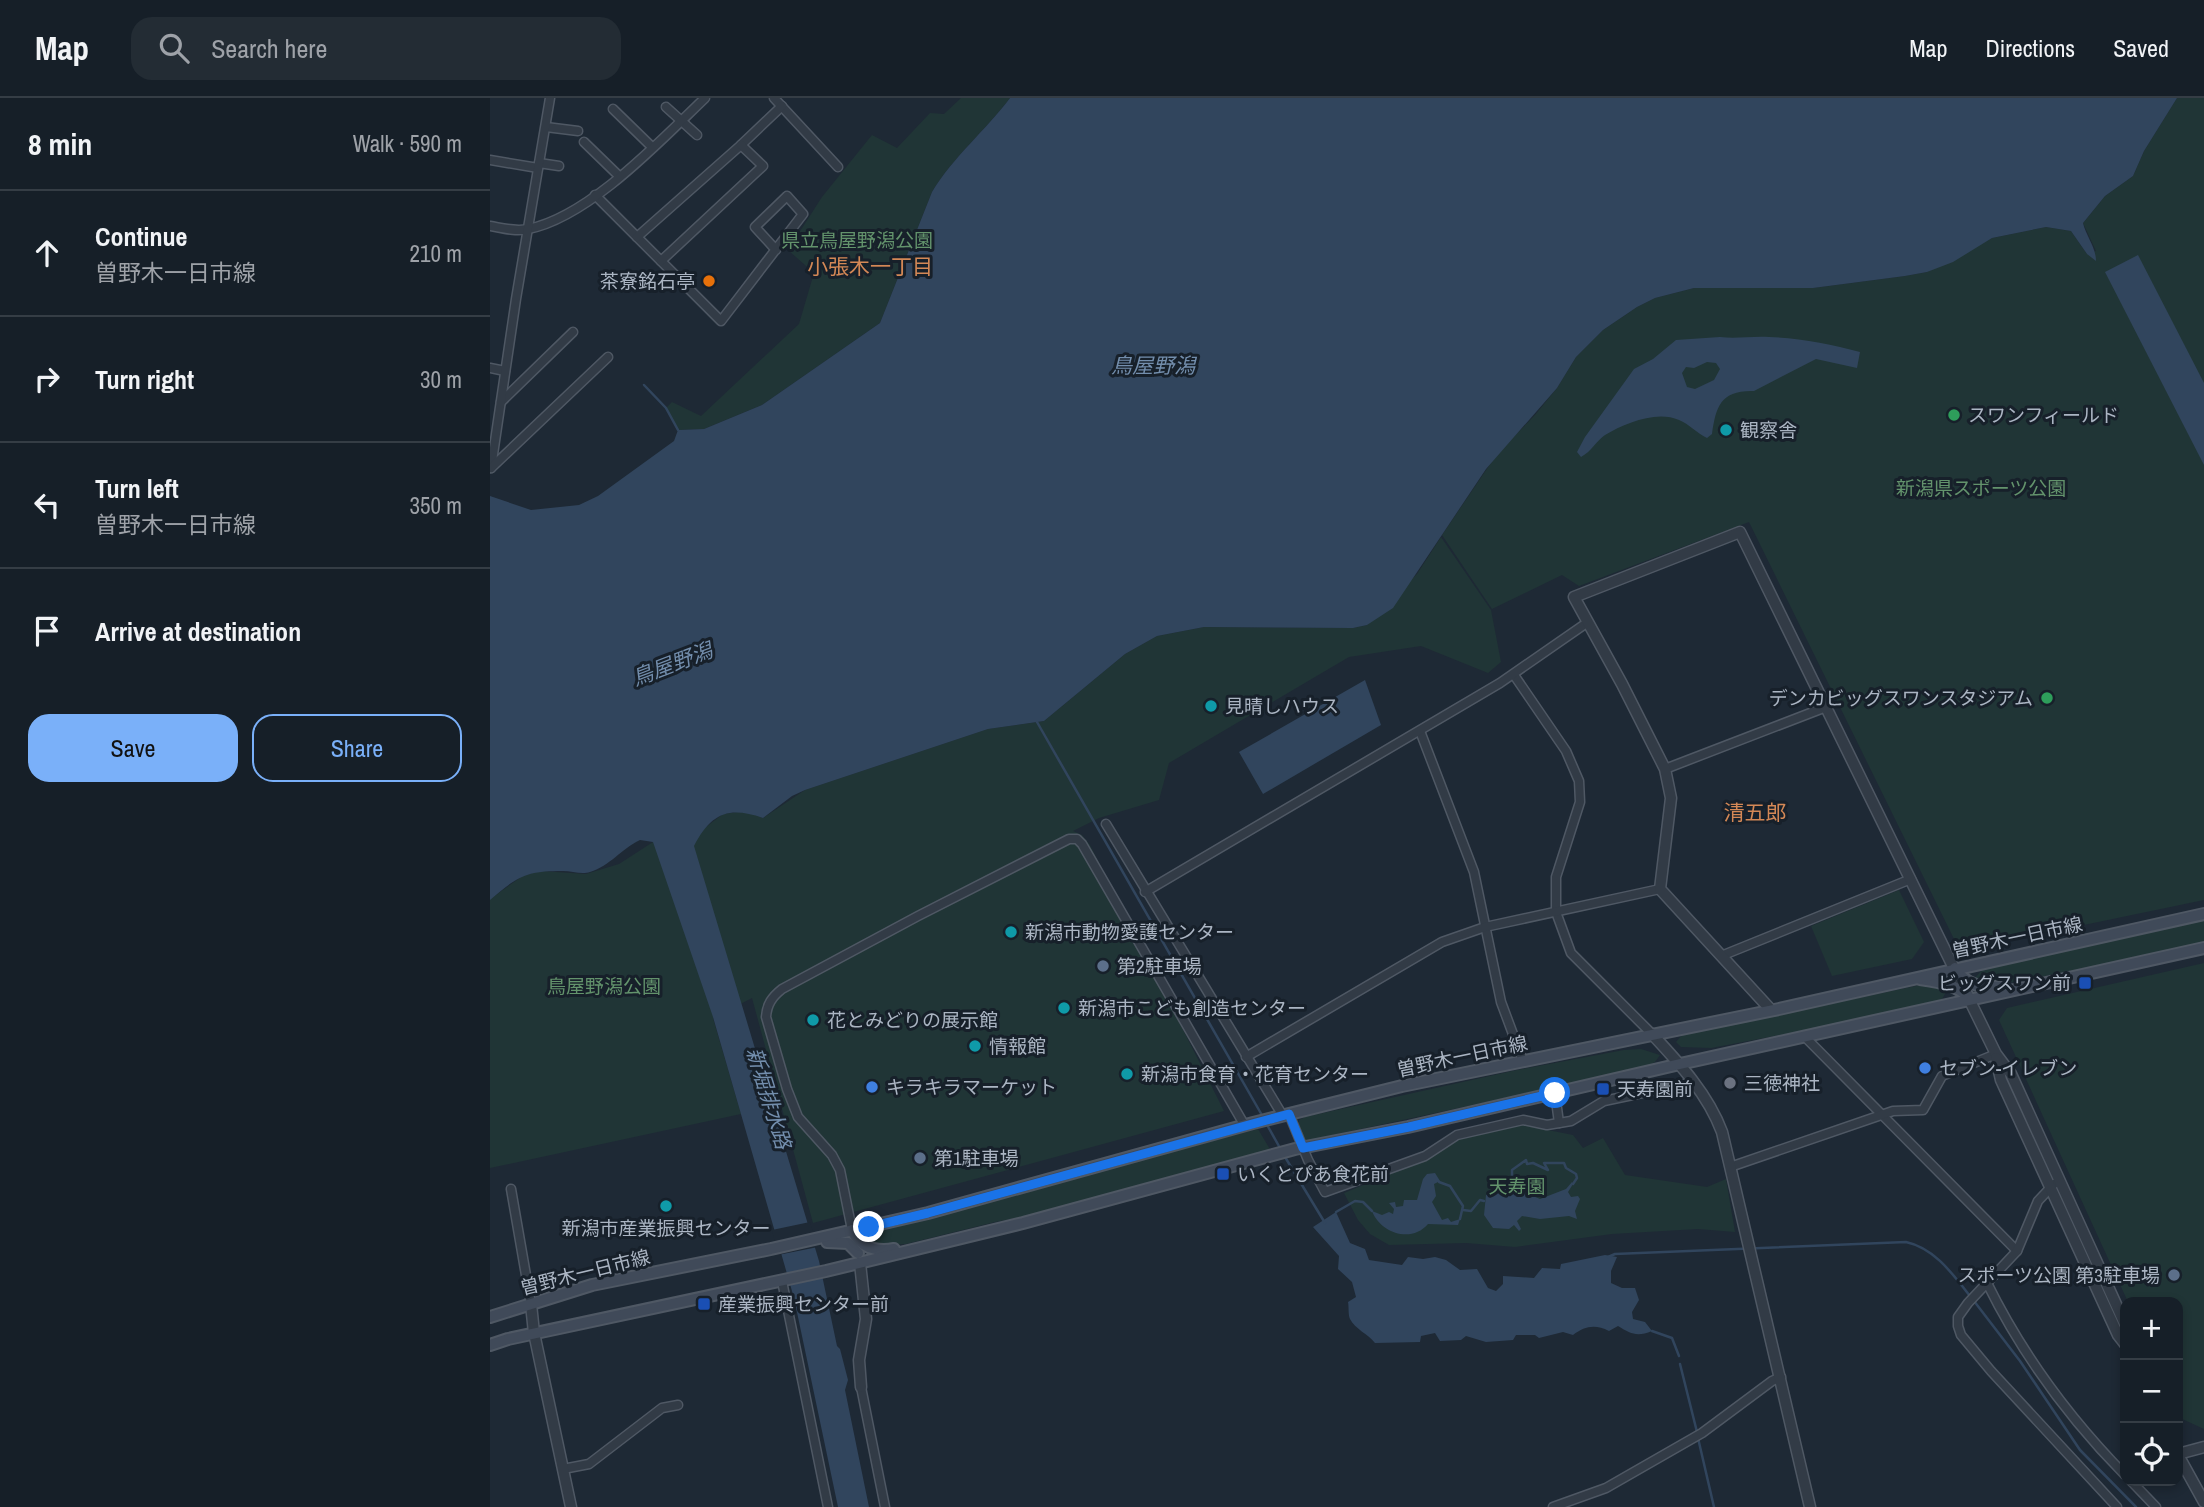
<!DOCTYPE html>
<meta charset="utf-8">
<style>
:root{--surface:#161f28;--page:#232c34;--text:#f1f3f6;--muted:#9ea2a8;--line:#353d45;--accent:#7ab0f9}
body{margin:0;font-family:"Archivo Narrow","Noto Sans JP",sans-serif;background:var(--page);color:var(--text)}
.controls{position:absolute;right:21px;bottom:21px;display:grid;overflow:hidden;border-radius:14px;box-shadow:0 4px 10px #0003}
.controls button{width:63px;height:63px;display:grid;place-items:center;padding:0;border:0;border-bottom:2px solid var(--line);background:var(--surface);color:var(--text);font:35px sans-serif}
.stop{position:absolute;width:21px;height:21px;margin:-16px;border:5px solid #1a73e8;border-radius:50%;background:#fff}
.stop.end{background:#1a73e8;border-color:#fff;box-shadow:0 2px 7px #0008}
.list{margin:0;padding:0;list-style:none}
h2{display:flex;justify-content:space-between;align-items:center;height:91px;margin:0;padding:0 28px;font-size:30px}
h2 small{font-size:23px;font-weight:400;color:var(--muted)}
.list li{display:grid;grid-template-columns:46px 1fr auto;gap:21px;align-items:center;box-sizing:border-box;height:126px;padding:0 28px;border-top:2px solid var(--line)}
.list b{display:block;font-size:26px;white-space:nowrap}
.list p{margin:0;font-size:23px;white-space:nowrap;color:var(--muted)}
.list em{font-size:23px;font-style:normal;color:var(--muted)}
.actions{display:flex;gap:14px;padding:21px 28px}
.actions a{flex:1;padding:16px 0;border:2px solid var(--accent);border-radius:21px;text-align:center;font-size:24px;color:var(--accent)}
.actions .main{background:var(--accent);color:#111}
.icon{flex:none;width:38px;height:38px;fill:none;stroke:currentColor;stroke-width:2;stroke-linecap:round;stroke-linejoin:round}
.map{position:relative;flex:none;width:1714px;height:1409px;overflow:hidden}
header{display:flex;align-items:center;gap:42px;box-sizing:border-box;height:98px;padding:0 35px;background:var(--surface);border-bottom:2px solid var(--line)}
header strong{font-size:33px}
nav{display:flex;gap:38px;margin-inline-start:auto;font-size:24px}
.search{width:490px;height:63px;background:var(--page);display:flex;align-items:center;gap:18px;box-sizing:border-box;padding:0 24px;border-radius:21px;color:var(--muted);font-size:26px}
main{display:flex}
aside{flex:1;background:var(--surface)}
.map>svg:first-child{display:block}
.green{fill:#203536}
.water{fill:#31455d;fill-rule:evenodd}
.pier{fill:#1e2935}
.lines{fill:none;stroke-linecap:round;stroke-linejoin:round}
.stream{stroke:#31455d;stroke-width:2.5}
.minor-casing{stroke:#4f5864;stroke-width:11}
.tertiary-casing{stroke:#4f5864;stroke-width:13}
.secondary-casing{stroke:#4f5864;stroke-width:14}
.minor{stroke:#323b46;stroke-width:8}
.tertiary{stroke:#323b46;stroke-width:10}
.secondary{stroke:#404a59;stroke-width:10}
.route{stroke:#1a73e8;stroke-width:9}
.food-dot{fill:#e8710a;stroke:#17202a;stroke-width:2.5}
.leisure-dot{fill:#2e9e5b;stroke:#17202a;stroke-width:2.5}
.culture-dot{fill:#0f9aa8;stroke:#17202a;stroke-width:2.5}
.service-dot{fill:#5c6f8a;stroke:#17202a;stroke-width:2.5}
.transit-dot{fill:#1a4fb4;stroke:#17202a;stroke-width:2.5}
.shop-dot{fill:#3f7fe0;stroke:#17202a;stroke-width:2.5}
.worship-dot{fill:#6b7280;stroke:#17202a;stroke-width:2.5}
.labels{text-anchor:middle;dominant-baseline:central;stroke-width:6;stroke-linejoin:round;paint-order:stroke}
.park-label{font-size:19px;fill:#63936c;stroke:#17202a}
.poi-label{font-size:19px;fill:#abb5c3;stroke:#17202a;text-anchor:start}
.street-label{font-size:19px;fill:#abb5c3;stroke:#17202a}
.neighbourhood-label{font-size:21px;fill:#d48856;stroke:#17202a}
.water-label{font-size:21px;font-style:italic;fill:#738ead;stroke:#17202a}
</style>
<header>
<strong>Map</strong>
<div class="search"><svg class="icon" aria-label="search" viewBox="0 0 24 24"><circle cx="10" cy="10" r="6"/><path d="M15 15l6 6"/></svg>Search here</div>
<nav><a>Map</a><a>Directions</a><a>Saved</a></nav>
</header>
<main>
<aside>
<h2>8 min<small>Walk · 590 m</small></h2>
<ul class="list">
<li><svg class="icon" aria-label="ahead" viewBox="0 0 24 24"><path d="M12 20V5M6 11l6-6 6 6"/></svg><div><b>Continue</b><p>曽野木一日市線</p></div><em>210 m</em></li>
<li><svg class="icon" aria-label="right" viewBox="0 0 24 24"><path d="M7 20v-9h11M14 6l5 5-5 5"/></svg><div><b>Turn right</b></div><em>30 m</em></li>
<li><svg class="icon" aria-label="left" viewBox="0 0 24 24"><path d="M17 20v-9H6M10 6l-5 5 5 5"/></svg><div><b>Turn left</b><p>曽野木一日市線</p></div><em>350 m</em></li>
<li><svg class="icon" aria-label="arrive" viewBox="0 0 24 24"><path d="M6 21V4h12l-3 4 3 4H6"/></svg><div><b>Arrive at destination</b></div></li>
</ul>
<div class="actions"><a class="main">Save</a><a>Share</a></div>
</aside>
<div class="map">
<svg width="1714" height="1409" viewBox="0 0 1714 1409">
<rect width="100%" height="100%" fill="#1e2935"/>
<!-- green -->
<g class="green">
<path d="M471,0H520C496,32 463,59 442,94L390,225L272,307L214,331L188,332L176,310L182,304L211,318L309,226L324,175L298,152L332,99L382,37L407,50L440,15L454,16Z"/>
<polygon points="1687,0 1714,0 1714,802 1492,848 1464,841 1259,424 1089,488 1072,477 1002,511 952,437 1007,356 1045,317 1067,290 1086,259 1113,232 1147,209 1165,200 1204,190 1323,190 1415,178 1437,174 1502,140 1556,129 1581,133 1597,156 1606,153 1593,125 1615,98 1643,78 1654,53"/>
<polygon points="951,439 1001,512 1011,564 998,575 931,548 859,559 679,665 669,702 609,720 583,733 592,737 600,747 734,1013 323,1125 262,900 223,920 251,1016 0,1070 0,801 34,777 51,773 96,776 129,766 163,744 212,732 233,716 255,713 273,720 315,692 498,631 554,623 635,556 667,538 714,529 863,530 877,527 927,476"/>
<polygon points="1409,792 1434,844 1422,861 1342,878 1321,828"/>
<polygon points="1714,820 1714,846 1581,875 1545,879 1508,887 1484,881 1492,872 1501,867"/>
<polygon points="1714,865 1714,1331 1690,1320 1688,1316 1688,1204 1638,1204 1509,922 1517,910"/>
<polygon points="1435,886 1458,891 1452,901 1442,905 1338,928 1221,950 1191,949 1186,944 1192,937"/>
<polygon points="1151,951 1170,957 1165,964 1154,970 815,1043 808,1028 809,1022 815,1019 1027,972 1134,952"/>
<polygon points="1028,1026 1083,1037 1093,1050 1113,1040 1135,1077 1217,1089 1236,1081 1245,1134 1208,1131 1122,1136 1025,1149 976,1145 899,1147 880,1136 868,1122 854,1095 941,1059 968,1040"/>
<polygon points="768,1031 781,1053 554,1115 505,1124 416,1146 384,1148 383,1139 401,1128"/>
</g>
<!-- water -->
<g class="water">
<path d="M520,0H1687L1654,53L1643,78L1615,98L1593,125C1596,138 1606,149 1606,163L1597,156L1581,133L1556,129L1502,140L1463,164L1437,174L1415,178L1323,190H1204L1165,200L1147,209L1113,232L1086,259L1067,290L996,371L903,510L877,527L863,530L714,529L667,538L635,556L554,623L498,631L315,692L302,698L273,720C239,708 221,715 204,748L329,1163L347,1248L350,1251L358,1282L355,1292L379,1409H348L304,1200L223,919L163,744L150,742C131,751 120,768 100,774C92,777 82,773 73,773C36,773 28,778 0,802V398L41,412L89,407L108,398L184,343L188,332L214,331L272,307L390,225L442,94C463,59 496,32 520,0Z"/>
<polygon points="1648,157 1714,285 1714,367 1615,174"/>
<path d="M1230,239C1246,241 1262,238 1279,239C1309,240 1341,246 1370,254L1367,270L1326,261L1264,293C1231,292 1226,308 1222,336L1217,340C1207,335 1199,326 1189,322C1167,312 1135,325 1115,337C1106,343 1102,353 1091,359L1087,354L1095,339L1144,271L1163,261L1186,242ZM1217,264L1226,265L1230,271L1224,282L1205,291L1197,289L1192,275L1196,269L1204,270Z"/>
<polygon points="875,582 891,627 773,696 749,654"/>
<path d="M945,1075L950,1083L944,1086L946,1098L942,1104L952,1122L958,1120L961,1124L970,1121L968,1127L938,1126C922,1145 891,1136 882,1113L892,1117L899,1114L903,1116L904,1111L899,1105L905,1104L906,1109L913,1108L914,1102H927L933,1081L937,1076Z"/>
<polygon points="1082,1084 1083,1086 1078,1094 1081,1099 1088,1098 1090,1101 1085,1113 1087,1121 1079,1118 1050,1121 1032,1118 1027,1123 1031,1131 1029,1133 1024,1127 1019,1131 1003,1130 994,1117 996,1097 1013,1086 1024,1087 1030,1085 1036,1095 1050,1101 1076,1091"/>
<path d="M846,1114L860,1145L875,1151L879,1162L912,1167L918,1159L933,1161L945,1159L956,1162L970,1172L987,1171L998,1190L1006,1193L1013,1186V1178L1044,1180L1052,1170L1070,1171L1071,1166L1115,1157L1127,1159L1121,1173V1185L1132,1190H1145L1149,1202L1142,1214L1143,1221L1155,1224L1162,1233C1147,1239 1141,1236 1128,1228L1119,1233C1105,1226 1095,1228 1083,1237L1073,1234L1049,1240L1045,1237H1026L1023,1242L996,1244L976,1238L971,1242L950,1243L945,1235L931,1238L930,1244L885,1245C878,1236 865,1231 860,1221C858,1217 859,1208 858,1204L866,1199L862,1184L848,1171L849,1158L823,1129Z"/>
</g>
<!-- pier -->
<polygon class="pier" points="320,1124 328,1149 288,1157 282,1132"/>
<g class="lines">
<!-- stream -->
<g class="stream">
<polyline points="154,287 176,310 188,332"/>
<polyline points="547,624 773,1019"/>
<polyline points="776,1025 790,1050"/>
<polyline points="795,1059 835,1125"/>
<polyline points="949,1084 960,1088 973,1108 970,1121"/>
<polyline points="1013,1086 1022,1079 1022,1072 1036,1062 1037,1066 1043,1065 1058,1072 1054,1065 1074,1065 1076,1070 1086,1076 1087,1080 1083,1086"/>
<polyline points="973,1112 981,1113 990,1102 994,1103"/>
<polyline points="846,1114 865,1103 873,1104 882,1113"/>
<path d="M1118,1159L1125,1156L1416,1144C1444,1150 1462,1175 1480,1198"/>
<polyline points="1484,1203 1530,1263 1590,1352 1646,1409"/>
<polyline points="1162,1233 1182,1240 1189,1258"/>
<polyline points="1190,1266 1207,1334"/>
<polyline points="1208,1340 1224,1409"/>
</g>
<!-- minor casing -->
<g class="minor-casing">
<g id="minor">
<polyline points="284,0 348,69"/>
<polyline points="176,9 207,37"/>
<polyline points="123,11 162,49"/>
<polyline points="56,29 88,33"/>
<polyline points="94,44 129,78"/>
<polyline points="0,62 48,70"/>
<polyline points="49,65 69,68"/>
<polyline points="105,97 231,223 313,116 297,98 265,129 286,152"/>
<path d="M0,128C12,130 25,134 38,131C99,119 170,43 215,0"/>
<polyline points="147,139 251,47 292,8"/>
<polyline points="171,163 273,68 251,47"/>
<polyline points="0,270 15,273"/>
<polyline points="11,304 83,234"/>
<polyline points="1,370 26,201 60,0"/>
<polyline points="1,370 118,259"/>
<polyline points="1024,577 1076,653 1089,683 1090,704 1066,779 1066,814 1081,855 1162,936"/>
<polyline points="930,633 984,774 1011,904 1033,963"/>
<polyline points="1175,671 1336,609"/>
<polyline points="616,726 793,1018"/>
<polyline points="655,794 1010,585 1098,524"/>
<polyline points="1231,858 1421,781"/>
<polyline points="1316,940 1527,1153"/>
<polyline points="756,959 952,844 995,829 1170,791"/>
<polyline points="1065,995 1069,1025"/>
<polyline points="799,1016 818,1062 835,1094 935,1058 967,1037 1033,1022 1057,1027 1081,1023 1114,1003 1204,984"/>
<polyline points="1240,1069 1403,1013 1433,1012 1452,978 1506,956"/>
<polyline points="1564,1086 1548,1103 1527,1153 1478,1205 1468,1219 1468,1228 1471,1237 1501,1273 1627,1409"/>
<polyline points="21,1091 41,1206"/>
<path d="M362,1132L350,1072L342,1057L308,1019L297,991L276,919C277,906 282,899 292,891L428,818L579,741H587L592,746L755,1028"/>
<polyline points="292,1183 338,1409"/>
<path d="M1497,1185C1532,1256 1580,1321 1635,1377"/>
<polyline points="371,1289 395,1409"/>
<polyline points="73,1371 99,1366 172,1310 188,1307"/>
<polyline points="1641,1383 1666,1409"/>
<polyline points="1063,1409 1116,1390 1212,1335 1282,1283 1291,1279"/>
</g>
</g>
<!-- tertiary casing -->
<g class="tertiary-casing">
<g id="tertiary">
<polyline points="1281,912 1170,791 1181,700 1175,671 1132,586 1084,499 1250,434 1506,956 1521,976 1635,1226"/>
<path d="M1162,936C1189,965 1218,996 1232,1034L1320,1409"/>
<polyline points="1506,960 1511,982 1628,1237 1635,1246"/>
<polyline points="370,1165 376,1221 369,1262 371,1289"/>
<polyline points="41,1206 44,1235 81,1409"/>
<polyline points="1688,1356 1714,1349"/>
<polyline points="1688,1357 1714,1404"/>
</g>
</g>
<!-- secondary casing -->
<g class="secondary-casing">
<g id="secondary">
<path d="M1465,870C1476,889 1493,889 1513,889"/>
<path d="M1430,881C1450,884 1466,886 1481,901"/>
<path d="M362,1132C370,1150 387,1154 404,1151"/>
<polyline points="337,1144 358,1145 368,1155"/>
<polyline points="0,1219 102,1187 281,1151 438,1115 763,1025 912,988 1289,911 1714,816"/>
<polyline points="0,1247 18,1241 336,1173 533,1125 805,1051 918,1029 1190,966 1714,850"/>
</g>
</g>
<!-- minor -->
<use href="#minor" class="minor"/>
<!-- tertiary -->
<use href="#tertiary" class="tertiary"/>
<!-- secondary -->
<use href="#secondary" class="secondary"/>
</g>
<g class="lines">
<!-- route -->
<polyline class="route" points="379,1129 438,1115 799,1016 813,1050 919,1029 1065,995"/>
</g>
<!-- markers -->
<circle class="food-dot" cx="219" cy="183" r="7"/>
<g class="leisure-dot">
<circle cx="1464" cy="317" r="7"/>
<circle cx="1557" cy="600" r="7"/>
</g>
<g class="culture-dot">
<circle cx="1236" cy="332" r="7"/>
<circle cx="721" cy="608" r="7"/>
<circle cx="521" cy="834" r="7"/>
<circle cx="574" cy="910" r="7"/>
<circle cx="323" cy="922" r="7"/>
<circle cx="485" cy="948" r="7"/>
<circle cx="637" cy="976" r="7"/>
<circle cx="176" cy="1108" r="7"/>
</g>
<g class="service-dot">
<circle cx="613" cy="868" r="7"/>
<circle cx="430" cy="1060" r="7"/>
<circle cx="1684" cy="1177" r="7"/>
</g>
<g class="transit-dot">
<rect x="1588" y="878" width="14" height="14" rx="3.5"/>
<rect x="1106" y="984" width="14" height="14" rx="3.5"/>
<rect x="726" y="1069" width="14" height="14" rx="3.5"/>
<rect x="207" y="1199" width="14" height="14" rx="3.5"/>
</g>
<g class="shop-dot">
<circle cx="1435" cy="970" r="7"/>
<circle cx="382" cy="989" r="7"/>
</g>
<circle class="worship-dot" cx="1240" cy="985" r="7"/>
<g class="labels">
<!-- park labels -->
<g class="park-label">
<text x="367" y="142">県立鳥屋野潟公園</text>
<text x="1491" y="390">新潟県スポーツ公園</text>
<text x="114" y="888">鳥屋野潟公園</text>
<text x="1027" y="1088">天寿園</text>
</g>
<!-- poi labels -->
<g class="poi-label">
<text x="205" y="183" text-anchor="end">茶寮銘石亭</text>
<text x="1478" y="317">スワンフィールド</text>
<text x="1250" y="332">観察舎</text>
<text x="1543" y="600" text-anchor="end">デンカビッグスワンスタジアム</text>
<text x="735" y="608">見晴しハウス</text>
<text x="535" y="834">新潟市動物愛護センター</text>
<text x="627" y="868">第2駐車場</text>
<text x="1581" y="885" text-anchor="end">ビッグスワン前</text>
<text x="588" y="910">新潟市こども創造センター</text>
<text x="337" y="922">花とみどりの展示館</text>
<text x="499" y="948">情報館</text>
<text x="1449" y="970">セブン-イレブン</text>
<text x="651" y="976">新潟市食育・花育センター</text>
<text x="1254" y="985">三徳神社</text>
<text x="396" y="989">キラキラマーケット</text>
<text x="1127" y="991">天寿園前</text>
<text x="444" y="1060">第1駐車場</text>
<text x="747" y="1076">いくとぴあ食花前</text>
<text x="176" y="1130" text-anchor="middle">新潟市産業振興センター</text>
<text x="1670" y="1177" text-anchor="end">スポーツ公園 第3駐車場</text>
<text x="228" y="1206">産業振興センター前</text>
</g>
<!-- street labels -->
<g class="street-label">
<text transform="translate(1527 839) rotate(-12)">曽野木一日市線</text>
<text transform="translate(972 958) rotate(-12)">曽野木一日市線</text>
<text transform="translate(95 1174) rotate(-14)">曽野木一日市線</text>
</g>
<!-- neighbourhood labels -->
<g class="neighbourhood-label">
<text x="380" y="168">小張木一丁目</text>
<text x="1265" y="714">清五郎</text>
</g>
<!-- water labels -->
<g class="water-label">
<text x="663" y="267">鳥屋野潟</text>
<text transform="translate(182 566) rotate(-21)">鳥屋野潟</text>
<text transform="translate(279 1000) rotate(73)">新堀排水路</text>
</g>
</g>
</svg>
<div class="controls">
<button>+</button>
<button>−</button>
<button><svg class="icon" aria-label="locate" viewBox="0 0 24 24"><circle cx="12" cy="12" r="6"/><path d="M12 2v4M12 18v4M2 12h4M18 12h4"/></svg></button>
</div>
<div class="stop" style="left:1065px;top:995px"></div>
<div class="stop end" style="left:379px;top:1129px"></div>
</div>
</main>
